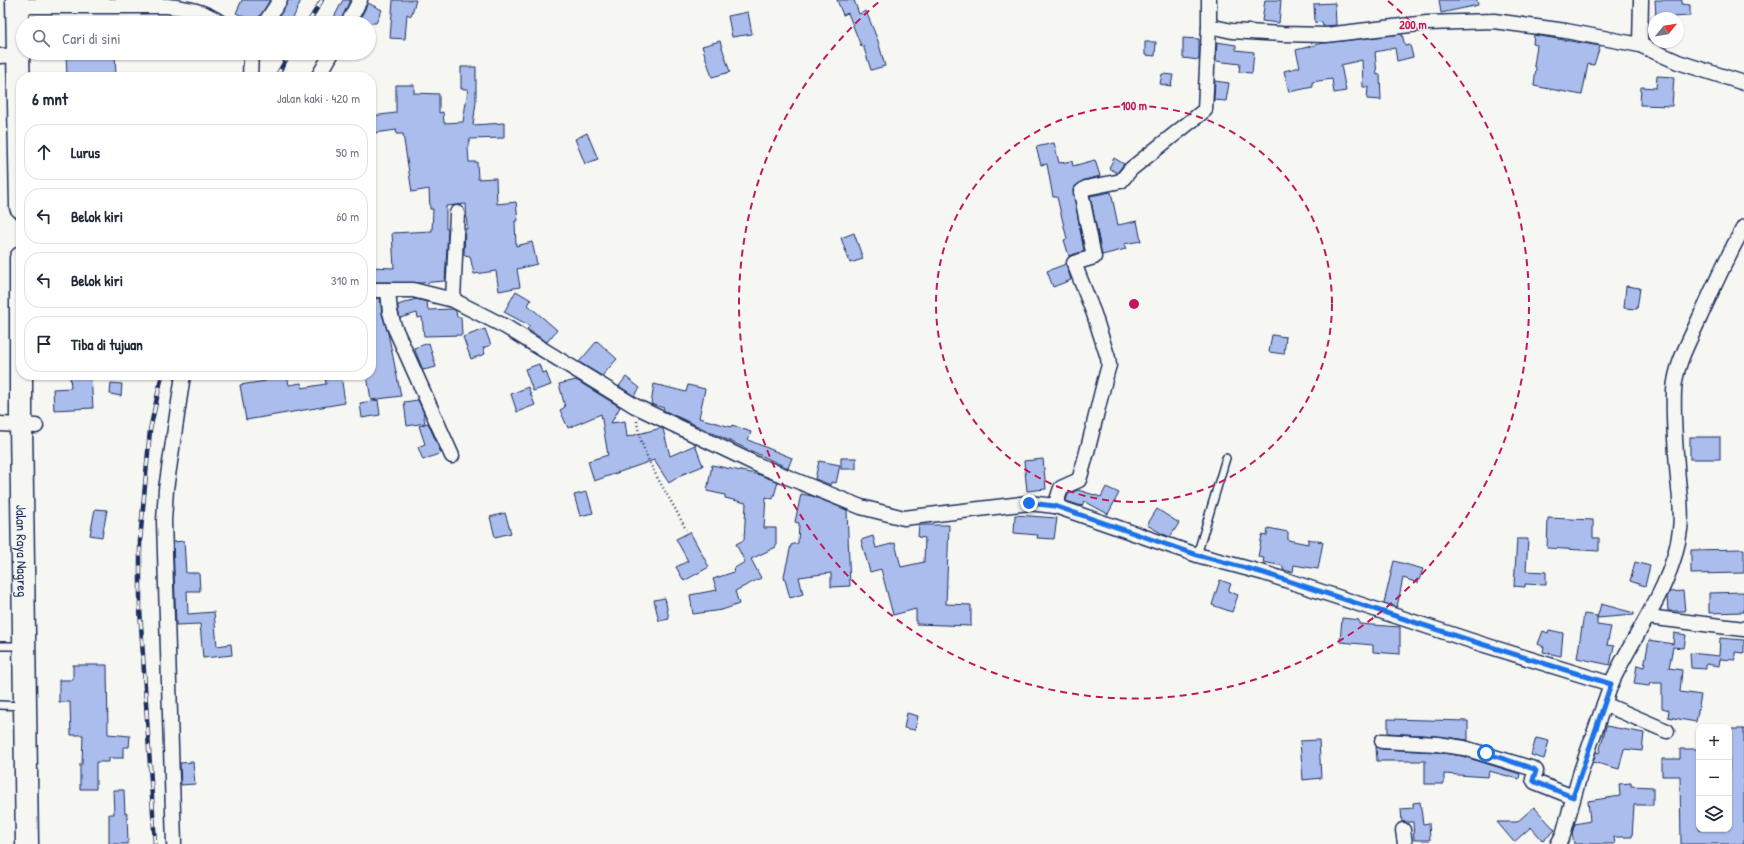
<!DOCTYPE html>
<html lang="id">
<meta charset="utf-8">
<style>
:root{--surface:#fff;--page:#f6f6f7;--text:#1f2937;--muted:#747a83;--line:#e0e1e3}
body{margin:0;font-family:"Patrick Hand",sans-serif;background:var(--page);color:var(--text)}
.controls{position:absolute;right:12px;bottom:12px;display:grid;overflow:hidden;border-radius:8px;box-shadow:0 1px 3px #0004}
.controls button{width:36px;height:36px;display:grid;place-items:center;padding:0;border:0;border-bottom:1px solid var(--line);background:var(--surface);color:var(--text);font:20px sans-serif}
.compass{position:absolute;left:1648px;top:12px;width:36px;height:36px;border-radius:50%;background:var(--surface);box-shadow:0 1px 3px #0004;rotate:60deg}
.stop{position:absolute;width:12px;height:12px;margin:-9px;border:3px solid #1a73e8;border-radius:50%;background:#fff}
.stop.end{background:#1a73e8;border-color:#fff;box-shadow:0 1px 4px #0008}
.list{margin:0;padding:0;list-style:none}
h2{display:flex;justify-content:space-between;align-items:center;height:52px;margin:0;padding:0 16px;font-size:17px}
h2 small{font-size:13px;font-weight:400;color:var(--muted)}
.list li{display:grid;grid-template-columns:26px 1fr auto;gap:12px;align-items:center;box-sizing:border-box;height:56px;margin:0 8px 8px;padding:0 8px;border:1px solid var(--line);border-radius:16px}
.list b{display:block;font-size:15px;white-space:nowrap}
.list em{font-size:13px;font-style:normal;color:var(--muted)}
.icon{flex:none;width:22px;height:22px;fill:none;stroke:currentColor;stroke-width:2;stroke-linecap:round;stroke-linejoin:round}
.map{position:relative;flex:none;width:1744px;height:844px;overflow:hidden}
.search{position:absolute;background:var(--surface);box-shadow:0 1px 3px #0004;left:16px;top:16px;width:360px;height:44px;display:flex;align-items:center;gap:10px;box-sizing:border-box;padding:0 14px;border-radius:22px;color:var(--muted);font-size:15px}
.panel{position:absolute;background:var(--surface);box-shadow:0 1px 3px #0004;left:16px;top:72px;width:360px;height:308px;border-radius:16px}
.map>svg:first-child{display:block}
.building{fill:#aabdec;stroke:#1b2f5e}
.lines{fill:none;stroke-linecap:round;stroke-linejoin:round}
.service-casing{stroke:#1b2f5e;stroke-width:10}
.minor-casing{stroke:#1b2f5e;stroke-width:17}
.trunk-casing{stroke:#1b2f5e;stroke-width:25}
.path{stroke:#1b2f5e;stroke-width:2.5;stroke-dasharray:1 3;stroke-linecap:butt}
.service{stroke:#f6f6f2;stroke-width:7}
.minor{stroke:#f6f6f2;stroke-width:14}
.trunk{stroke:#f6f6f2;stroke-width:22}
.rail-casing{stroke:#1b2f5e;stroke-width:4.5}
.rail{stroke:#f6f6f2;stroke-width:3;stroke-dasharray:9;stroke-linecap:butt}
.route{stroke:#1a73e8;stroke-width:5}
.ring{fill:none;stroke:#c2185b;stroke-width:2;stroke-dasharray:7 5}
.labels{text-anchor:middle;dominant-baseline:central;stroke-width:3;stroke-linejoin:round;paint-order:stroke}
.street-label{font-size:14px;fill:#1b2f5e;stroke:#f6f6f2}
.centre{fill:#c2185b;stroke:#f6f6f2;stroke-width:2}
.ring-label{font-size:12px;text-anchor:middle;font-weight:bold;fill:#c2185b;stroke:#f6f6f2;stroke-width:3;stroke-linejoin:round;paint-order:stroke}
</style>
<div class="map">
<svg width="1744" height="844" viewBox="0 0 1744 844">
<rect width="100%" height="100%" fill="#f6f6f2"/>
<filter id="ink" filterUnits="userSpaceOnUse"><feTurbulence type="fractalNoise" baseFrequency=".025" numOctaves="2"/><feDisplacementMap in="SourceGraphic" scale="8" xChannelSelector="R" yChannelSelector="G"/><feConvolveMatrix kernelMatrix="1 2 1 2 8 2 1 2 1" color-interpolation-filters="sRGB"/></filter>
<g filter="url(#ink)">
<!-- building -->
<g class="building">
<polygon points="242,0 270,0 257,23 236,13"/>
<polygon points="288,0 301,0 291,23 275,23"/>
<polygon points="343,0 350,0 340,23 331,23"/>
<polygon points="393,0 416,0 411,16 407,14 405,39 390,38"/>
<polygon points="837,0 854,0 859,14 866,11 878,41 885,66 871,70 863,45 861,46 848,13 843,15"/>
<polygon points="1265,0 1281,0 1279,23 1262,21"/>
<polygon points="1439,0 1477,0 1478,5 1441,13"/>
<polygon points="1655,0 1682,0 1681,4 1690,5 1690,16 1656,18"/>
<polygon points="368,3 382,10 376,23 358,23"/>
<polygon points="1335,3 1336,25 1323,26 1322,22 1315,23 1314,4"/>
<polygon points="748,12 752,34 732,37 728,16"/>
<polygon points="1402,34 1405,46 1410,45 1413,57 1397,61 1395,48 1375,52 1377,75 1380,74 1381,100 1367,99 1368,87 1363,87 1362,60 1341,65 1346,91 1334,93 1332,79 1312,82 1313,87 1289,92 1284,71 1300,67 1296,50 1323,43"/>
<polygon points="1534,35 1600,46 1594,65 1588,64 1582,95 1534,86 1536,67 1534,66 1537,45 1533,44"/>
<polygon points="1183,38 1199,39 1199,60 1183,58"/>
<polygon points="720,41 730,72 712,77 702,46"/>
<polygon points="1145,42 1156,42 1155,56 1145,55"/>
<polygon points="1217,42 1236,45 1236,50 1254,52 1252,73 1239,72 1240,64 1216,61"/>
<polygon points="66,53 115,53 116,77 67,77"/>
<polygon points="461,67 476,67 476,102 473,125 504,123 504,138 470,139 468,148 469,162 477,162 478,179 496,178 497,204 516,202 518,221 515,221 516,246 532,242 537,264 517,269 520,287 499,291 496,271 474,274 470,256 464,255 465,229 467,229 466,204 457,205 446,206 446,229 448,229 445,281 420,283 371,282 371,267 394,268 392,233 432,231 433,209 430,209 429,189 412,192 403,134 396,134 397,130 374,133 372,116 396,113 396,85 414,85 414,93 439,94 439,113 443,112 444,123 463,122 468,89 461,89"/>
<polygon points="1162,74 1173,75 1171,86 1160,84"/>
<polygon points="1657,76 1674,77 1672,106 1640,105 1641,87 1656,88"/>
<polygon points="1215,81 1229,83 1226,101 1214,100"/>
<polygon points="587,133 598,159 585,164 575,139"/>
<polygon points="1054,143 1059,163 1072,161 1073,166 1095,160 1100,176 1084,180 1073,189 1084,251 1069,256 1064,240 1067,239 1057,197 1053,197 1047,164 1041,165 1036,147"/>
<polygon points="1114,158 1124,164 1117,173 1109,168"/>
<polygon points="1111,192 1118,225 1137,221 1141,241 1124,244 1126,249 1102,255 1090,196"/>
<polygon points="854,233 863,259 850,263 841,238"/>
<polygon points="1066,264 1071,280 1053,287 1047,271"/>
<polygon points="1626,286 1640,288 1637,309 1624,308"/>
<polygon points="516,291 531,300 528,305 557,330 547,342 527,329 530,326 504,312"/>
<polygon points="371,298 380,298 382,314 388,333 401,396 371,400 367,375 371,375 371,352 375,351 371,325"/>
<polygon points="416,299 427,302 428,310 453,309 456,311 457,317 461,317 462,335 424,336 422,317 418,318 417,313 400,318 398,310 398,305"/>
<polygon points="485,329 491,345 483,348 485,354 471,359 463,337"/>
<polygon points="1272,335 1286,337 1284,354 1269,352"/>
<polygon points="597,341 617,359 602,376 579,362"/>
<polygon points="429,343 436,367 423,370 414,348"/>
<polygon points="539,364 542,373 546,372 551,385 533,391 525,369"/>
<polygon points="70,375 91,375 93,408 54,410 53,389 71,388"/>
<polygon points="265,375 287,375 289,385 301,383 302,388 326,384 325,377 341,375 345,403 246,420 240,385 266,381"/>
<polygon points="626,377 640,388 634,396 619,386"/>
<polygon points="576,380 620,407 611,423 625,421 627,437 661,428 663,429 670,456 695,445 703,466 683,474 669,483 654,460 594,481 588,461 608,455 601,414 568,428 560,410 565,407 559,384"/>
<polygon points="111,383 122,384 121,396 110,394"/>
<polygon points="654,384 686,392 688,385 705,389 699,418 731,427 732,425 751,432 748,440 792,458 788,468 663,410 664,408 651,404"/>
<polygon points="528,387 535,405 517,412 511,394"/>
<polygon points="378,400 380,415 362,418 360,403"/>
<polygon points="418,400 423,411 425,423 407,426 404,402"/>
<polygon points="428,423 441,453 423,460 418,447 425,444 419,426"/>
<rect x="1690" y="437" width="30" height="22"/>
<rect x="841" y="458" width="15" height="11"/>
<polygon points="1043,459 1046,489 1027,491 1024,461"/>
<polygon points="819,461 840,465 836,483 831,482 831,485 815,479"/>
<polygon points="712,465 760,475 778,482 773,499 766,497 764,528 776,528 776,547 751,559 761,578 735,591 739,604 722,610 693,614 690,595 717,590 713,579 734,572 733,569 745,562 736,544 744,540 746,503 725,498 725,495 707,491"/>
<polygon points="1106,487 1119,493 1108,514 1084,501 1082,506 1066,501 1068,494 1078,490 1101,497"/>
<polygon points="587,492 593,513 580,516 574,495"/>
<polygon points="801,494 812,496 847,510 850,586 831,587 831,573 799,577 803,594 790,598 784,576 791,545 798,543 799,523 795,522"/>
<polygon points="95,509 107,510 102,537 90,535"/>
<polygon points="1157,509 1179,523 1170,537 1161,533 1147,525"/>
<polygon points="505,513 511,533 495,537 490,517"/>
<polygon points="1015,515 1057,518 1054,539 1037,538 1038,535 1014,533"/>
<polygon points="1548,518 1593,520 1593,538 1599,538 1599,551 1547,548"/>
<polygon points="919,525 949,525 946,604 971,605 971,626 916,624 916,609 893,615 881,569 870,572 861,540 873,536 876,548 895,543 901,567 924,562 925,538 918,537"/>
<polygon points="1268,528 1288,532 1288,540 1308,544 1308,539 1323,542 1318,569 1294,565 1293,572 1283,570 1283,566 1263,562 1264,558 1258,557 1262,535 1267,536"/>
<polygon points="690,532 709,567 684,581 676,567 688,561 676,539"/>
<polygon points="1517,539 1528,539 1526,571 1546,572 1546,585 1525,584 1525,587 1514,586"/>
<polygon points="184,541 186,573 199,573 200,591 187,591 188,614 214,612 217,646 231,644 232,655 203,658 200,624 176,625 173,542"/>
<polygon points="1744,549 1744,573 1691,574 1691,550"/>
<polygon points="1394,561 1423,569 1418,583 1403,578 1397,607 1384,603"/>
<polygon points="1635,562 1650,566 1645,586 1630,581"/>
<polygon points="1220,580 1231,584 1228,591 1238,595 1232,612 1212,605"/>
<polygon points="1683,591 1685,611 1668,611 1667,597 1670,592"/>
<polygon points="1744,592 1744,612 1709,613 1709,593"/>
<polygon points="665,598 669,619 659,621 654,600"/>
<polygon points="1601,604 1634,613 1634,615 1597,618"/>
<polygon points="1584,614 1597,616 1597,625 1611,627 1607,645 1614,646 1610,665 1577,658"/>
<polygon points="1342,618 1359,620 1359,624 1400,627 1400,654 1373,652 1373,645 1340,642"/>
<polygon points="1549,630 1563,633 1561,656 1543,652 1544,647 1538,644 1543,631 1548,633"/>
<polygon points="1674,633 1686,635 1684,648 1673,647 1669,668 1682,670 1680,692 1701,695 1696,722 1668,717 1669,710 1662,708 1662,683 1650,683 1649,686 1634,684 1637,665 1644,667 1649,640 1673,644"/>
<polygon points="1720,638 1744,640 1744,653 1735,652 1735,660 1720,659 1719,666 1706,664 1706,669 1691,668 1690,653 1719,656"/>
<polygon points="73,665 107,665 108,734 130,736 129,747 123,747 123,758 109,758 109,762 96,762 96,789 80,789 80,764 82,764 83,735 71,735 70,702 59,702 59,680 73,680"/>
<polygon points="907,713 918,716 915,730 904,728"/>
<polygon points="1388,719 1468,721 1468,740 1437,736 1388,733"/>
<polygon points="1606,726 1644,733 1642,751 1624,749 1619,769 1593,762 1596,752 1599,753"/>
<polygon points="1729,729 1744,729 1744,844 1681,844 1680,776 1662,776 1662,759 1680,759 1680,749 1699,749 1699,829 1729,829"/>
<polygon points="1536,738 1549,741 1544,759 1531,755"/>
<polygon points="1319,740 1321,778 1303,780 1300,741"/>
<polygon points="1376,747 1382,749 1436,752 1462,756 1520,774 1519,779 1489,771 1488,777 1444,774 1444,784 1425,784 1425,761 1377,761"/>
<polygon points="193,762 195,784 181,785 180,763"/>
<polygon points="1631,783 1631,786 1653,787 1653,805 1634,805 1632,837 1614,837 1615,844 1574,844 1572,833 1575,824 1590,821 1588,801 1620,796 1619,784"/>
<polygon points="113,790 124,790 125,814 127,813 128,844 109,844 109,814 114,814"/>
<polygon points="1420,802 1423,824 1429,823 1430,840 1414,840 1413,822 1402,822 1401,809 1413,808 1413,803"/>
<polygon points="1534,807 1555,830 1543,841 1531,827 1514,842 1497,822 1517,822"/>
</g>
<g class="lines">
<!-- service casing -->
<g class="service-casing">
<g id="service">
<polyline points="1197,555 1226,458"/>
<polyline points="0,646 22,646"/>
<polyline points="0,705 23,706"/>
</g>
</g>
<!-- minor casing -->
<g class="minor-casing">
<g id="minor">
<polyline points="1209,0 1209,26 1232,31 1282,34 1326,35 1427,23 1494,21 1566,31 1640,45 1678,62 1744,83"/>
<path d="M18,6H167C187,8 204,11 221,23"/>
<polyline points="265,23 280,0"/>
<polyline points="348,23 360,0"/>
<polyline points="1640,45 1641,0"/>
<polyline points="0,56 18,55"/>
<polyline points="250,77 251,53"/>
<polyline points="318,77 332,53"/>
<path d="M371,290H413L453,300L506,327L635,406L758,465L861,507L904,518L1029,503L1055,506L1197,555L1264,573L1475,642L1611,684C1634,633 1673,587 1680,530C1683,508 1678,488 1677,466C1675,442 1673,415 1674,391C1675,365 1690,340 1700,317C1714,286 1727,256 1744,227"/>
<polyline points="388,290 390,312 394,326 452,456"/>
<polyline points="453,300 457,213"/>
<polyline points="0,424 36,426"/>
<path d="M1055,506L1061,488L1079,480C1091,442 1098,403 1109,365L1108,358L1094,314L1074,263L1094,257L1081,192L1086,188L1121,181L1131,169L1205,110L1209,26"/>
<polyline points="1648,617 1744,629"/>
<polyline points="1604,704 1667,731"/>
<polyline points="1382,741 1437,744 1464,748 1534,769 1536,771 1533,779 1535,782 1573,797"/>
<polyline points="1403,830 1405,844"/>
<polyline points="174,844 164,521 166,489 183,375"/>
<polyline points="1558,844 1563,835 1581,771 1611,684"/>
</g>
</g>
<!-- trunk casing -->
<g class="trunk-casing">
<g id="trunk">
<polyline points="17,0 21,207"/>
<path id="s1" d="M21,258V424L27,844"/>
</g>
</g>
<!-- path -->
<path class="path" d="M637,421C642,462 669,493 686,530"/>
<!-- service -->
<use href="#service" class="service"/>
<!-- minor -->
<use href="#minor" class="minor"/>
<!-- trunk -->
<use href="#trunk" class="trunk"/>
<!-- rail casing -->
<g class="rail-casing">
<g id="rail">
<polyline points="308,23 322,0"/>
<polyline points="276,77 290,53"/>
<polyline points="155,844 140,609 140,541 150,430 162,375"/>
</g>
</g>
<!-- rail -->
<use href="#rail" class="rail"/>
</g>
</g>
<g class="lines" filter="url(#ink)">
<!-- route -->
<polyline class="route" points="1029,503 1055,506 1197,555 1264,573 1475,642 1611,684 1573,797 1535,782 1533,780 1536,771 1534,769 1486,753"/>
</g>
<!-- distance rings -->
<g class="ring">
<circle cx="1134" cy="304" r="198"/>
<path d="M1388 1A395 395 0 1 1 880 1"/>
</g>
<g class="labels">
<!-- street labels -->
<g class="street-label">
<text stroke="none"><textPath href="#s1" startOffset="293">Jalan Raya Nagreg</textPath></text>
</g>
</g>
<circle cx="1134" cy="304" r="6" class="centre"/>
<g class="ring-label">
<text x="1413" y="29">200 m</text>
<text x="1134" y="110">100 m</text>
</g>
</svg>
<div class="controls">
<button>+</button>
<button>−</button>
<button><svg class="icon" aria-label="layers" viewBox="0 0 24 24"><path d="M12 4l9 5-9 5-9-5zM3 14l9 5 9-5"/></svg></button>
</div>
<svg class="compass" viewBox="-18 -18 36 36"><path d="M0-13l5 13h-10z" fill="#e53935"/><path d="M0 13l5-13h-10z" fill="#747a83"/></svg>
<div class="stop" style="left:1486px;top:753px"></div>
<div class="stop end" style="left:1029px;top:503px"></div>
<div class="search"><svg class="icon" aria-label="search" viewBox="0 0 24 24"><circle cx="10" cy="10" r="6"/><path d="M15 15l6 6"/></svg>Cari di sini</div>
<section class="panel">
<h2>6 mnt<small>Jalan kaki · 420 m</small></h2>
<ul class="list">
<li><svg class="icon" aria-label="ahead" viewBox="0 0 24 24"><path d="M12 20V5M6 11l6-6 6 6"/></svg><div><b>Lurus</b></div><em>50 m</em></li>
<li><svg class="icon" aria-label="left" viewBox="0 0 24 24"><path d="M17 20v-9H6M10 6l-5 5 5 5"/></svg><div><b>Belok kiri</b></div><em>60 m</em></li>
<li><svg class="icon" aria-label="left" viewBox="0 0 24 24"><path d="M17 20v-9H6M10 6l-5 5 5 5"/></svg><div><b>Belok kiri</b></div><em>310 m</em></li>
<li><svg class="icon" aria-label="arrive" viewBox="0 0 24 24"><path d="M6 21V4h12l-3 4 3 4H6"/></svg><div><b>Tiba di tujuan</b></div></li>
</ul>
</section>
</div>
